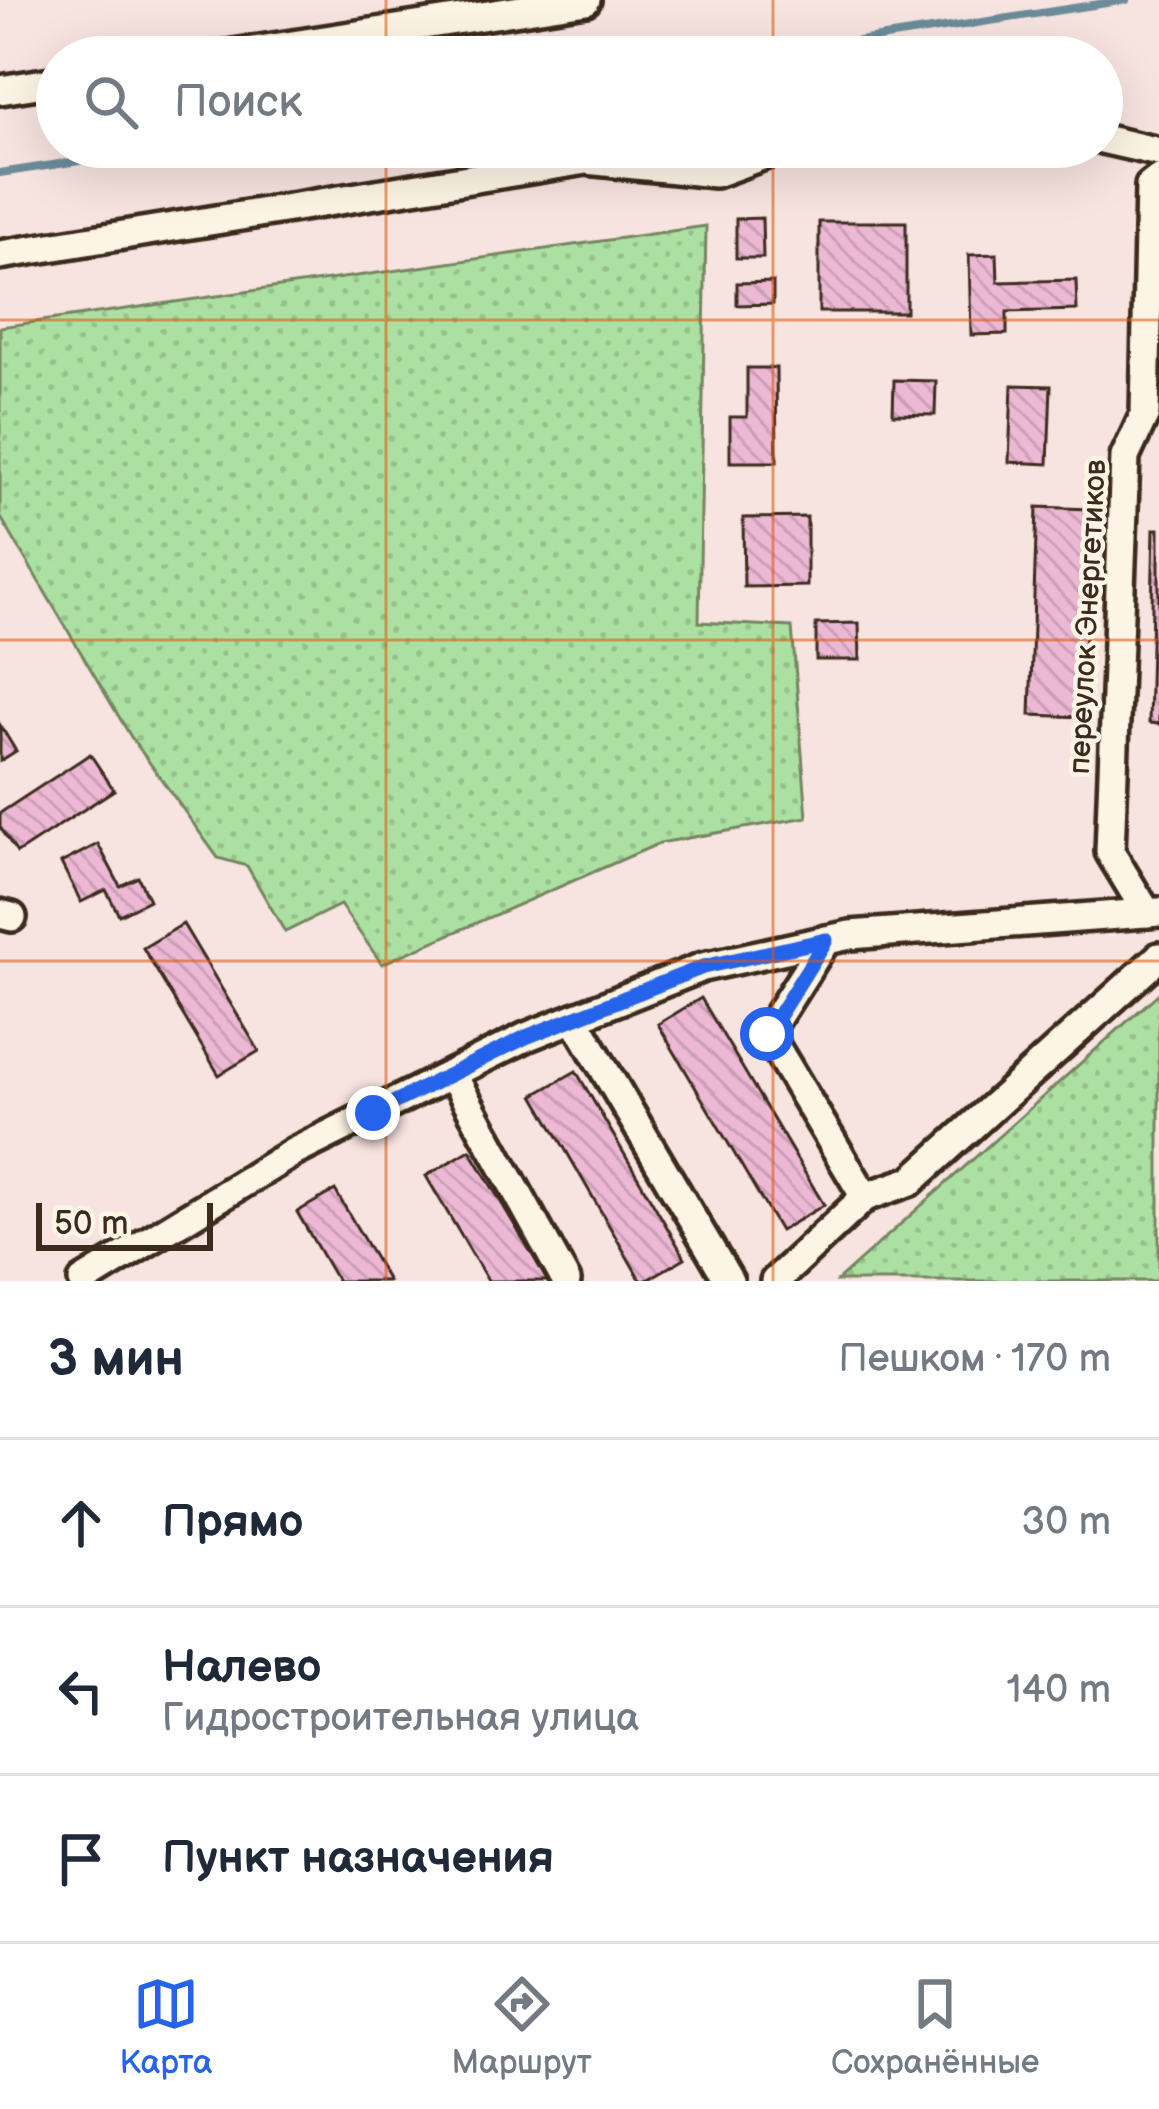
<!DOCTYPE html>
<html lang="ru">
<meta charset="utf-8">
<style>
:root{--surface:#fff;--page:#f6f6f7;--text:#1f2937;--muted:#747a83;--line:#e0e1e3;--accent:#2563eb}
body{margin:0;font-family:"Balsamiq Sans",sans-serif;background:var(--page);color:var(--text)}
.scale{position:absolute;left:36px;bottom:30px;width:177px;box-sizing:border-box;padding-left:12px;border:6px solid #3b2a1e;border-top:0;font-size:33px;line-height:42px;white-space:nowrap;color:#3b2a1e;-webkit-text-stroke:9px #fcf5e5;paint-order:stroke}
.stop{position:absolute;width:36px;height:36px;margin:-27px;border:9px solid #2563eb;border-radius:50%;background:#fff}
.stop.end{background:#2563eb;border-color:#fff;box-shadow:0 3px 12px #0008}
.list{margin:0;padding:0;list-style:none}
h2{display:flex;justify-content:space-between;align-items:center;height:156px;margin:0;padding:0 48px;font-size:51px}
h2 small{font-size:39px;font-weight:400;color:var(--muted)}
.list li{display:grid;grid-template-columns:78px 1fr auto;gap:36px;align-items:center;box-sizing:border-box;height:168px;padding:0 48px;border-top:3px solid var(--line)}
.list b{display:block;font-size:45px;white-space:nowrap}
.list p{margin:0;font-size:39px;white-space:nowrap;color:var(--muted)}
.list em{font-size:39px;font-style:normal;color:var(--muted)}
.icon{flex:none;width:66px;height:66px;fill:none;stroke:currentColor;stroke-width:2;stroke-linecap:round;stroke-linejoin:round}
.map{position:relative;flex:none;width:1159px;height:1281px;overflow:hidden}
.search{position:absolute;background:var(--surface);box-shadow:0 12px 48px #0002;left:36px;right:36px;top:36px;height:132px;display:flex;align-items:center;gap:30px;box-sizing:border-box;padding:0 42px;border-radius:66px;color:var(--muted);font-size:45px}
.sheet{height:660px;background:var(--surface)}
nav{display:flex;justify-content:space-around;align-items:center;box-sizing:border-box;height:168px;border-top:3px solid var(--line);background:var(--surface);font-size:33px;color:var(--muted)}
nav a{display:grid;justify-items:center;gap:6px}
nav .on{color:var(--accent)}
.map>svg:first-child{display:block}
.park{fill:url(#park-dots);stroke:#748560;stroke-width:3}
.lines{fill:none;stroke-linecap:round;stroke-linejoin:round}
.stream{stroke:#6c8c9a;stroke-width:8}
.building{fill:url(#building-back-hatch);stroke:#3b2a1e;stroke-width:3}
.minor-casing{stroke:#3b2a1e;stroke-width:36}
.minor{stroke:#fcf5e5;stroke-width:27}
.route{stroke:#2563eb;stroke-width:15}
.grid{fill:none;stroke:#df570d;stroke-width:3;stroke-opacity:0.55}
.labels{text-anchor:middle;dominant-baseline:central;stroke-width:9;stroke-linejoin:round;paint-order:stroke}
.street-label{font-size:30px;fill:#3b2a1e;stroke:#fcf5e5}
</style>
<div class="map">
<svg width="1159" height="1281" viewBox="0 0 1159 1281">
<defs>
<pattern id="park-dots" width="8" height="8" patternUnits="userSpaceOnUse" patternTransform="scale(3)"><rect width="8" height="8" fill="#ace0a2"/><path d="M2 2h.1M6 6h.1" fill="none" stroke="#95c08b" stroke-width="1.8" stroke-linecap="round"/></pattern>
<pattern id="building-back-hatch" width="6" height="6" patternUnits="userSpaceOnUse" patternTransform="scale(3)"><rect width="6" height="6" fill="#ecb8d4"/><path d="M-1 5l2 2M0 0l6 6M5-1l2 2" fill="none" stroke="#cb9eb6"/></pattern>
</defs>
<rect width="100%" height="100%" fill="#f7e3e0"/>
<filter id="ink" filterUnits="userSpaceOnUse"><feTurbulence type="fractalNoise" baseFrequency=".00833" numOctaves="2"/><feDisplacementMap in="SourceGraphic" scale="24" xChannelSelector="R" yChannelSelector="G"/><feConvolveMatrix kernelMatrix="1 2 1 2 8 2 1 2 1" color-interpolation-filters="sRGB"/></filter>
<g filter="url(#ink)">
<!-- park -->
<g class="park">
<polygon points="706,226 699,622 792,627 807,817 660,843 382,964 340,905 285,932 247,866 218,858 131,737 0,516 0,327"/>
<polygon points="1159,993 1159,1281 837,1281"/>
</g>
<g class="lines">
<!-- stream -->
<g class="stream">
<polyline points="755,57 1126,0"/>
<polyline points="0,173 171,147"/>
</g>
</g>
<!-- building -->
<g class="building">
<polygon points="762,218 763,258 736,258 736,219"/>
<rect x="819" y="222" width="87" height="90"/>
<polygon points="997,254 998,282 1076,280 1077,310 1007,312 1007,334 971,335 969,255"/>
<polygon points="773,282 773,304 737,305 737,283"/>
<polygon points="747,368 776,368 777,462 730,462 730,417 747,417"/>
<polygon points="894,380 936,381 935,415 893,414"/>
<polygon points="1012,385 1051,386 1048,464 1009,462"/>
<polygon points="1037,507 1089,509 1082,717 1030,715"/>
<polygon points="807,517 807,586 744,587 743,518"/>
<polygon points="1154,529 1159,529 1159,724 1149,723"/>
<polygon points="859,623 860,660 816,660 816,624"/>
<polygon points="0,725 16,751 0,761"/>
<polygon points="90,754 114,790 17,853 0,827 0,813"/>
<polygon points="98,844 120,886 138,877 149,900 119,915 106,890 81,902 61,863"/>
<polygon points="183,924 259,1051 219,1075 143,948"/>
<polygon points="701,998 824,1205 780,1231 658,1024"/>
<polygon points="576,1071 685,1258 645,1281 641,1281 534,1095"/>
<polygon points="470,1150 548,1281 488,1281 426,1176"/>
<polygon points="335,1190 388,1281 337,1281 297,1212"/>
</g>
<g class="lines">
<!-- minor casing -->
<g class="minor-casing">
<g id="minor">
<polyline points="214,57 586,0"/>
<polyline points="0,90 57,81"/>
<polyline points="1102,139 1159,152"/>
<polyline points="0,255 586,160 715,173 786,147"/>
<polyline points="1147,913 1110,852 1125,457 1145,414 1150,186 1159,179"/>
<polyline points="0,914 12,917"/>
<polyline points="826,940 767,1033 865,1197"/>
<polyline points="574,1018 729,1281"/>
<polyline points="452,1074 566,1281"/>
<polyline points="83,1281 294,1152 526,1037 703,967 850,935 1159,912"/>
<polyline points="775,1281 865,1197 911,1181 1159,957"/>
</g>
</g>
<!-- minor -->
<use href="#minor" class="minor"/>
</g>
</g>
<g class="lines" filter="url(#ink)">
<!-- route -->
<polyline class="route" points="373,1113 526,1037 703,967 826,940 767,1034"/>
</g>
<!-- grid -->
<path class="grid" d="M386,0V57M773,0V57M386,147V1281M773,147V1281M0,320H1159M0,640H1159M0,961H1159"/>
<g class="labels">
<!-- street labels -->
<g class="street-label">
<text transform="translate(1088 617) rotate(-87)">переулок Энергетиков</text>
</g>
</g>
</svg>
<div class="scale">50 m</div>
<div class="stop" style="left:767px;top:1034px"></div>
<div class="stop end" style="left:373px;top:1113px"></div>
<div class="search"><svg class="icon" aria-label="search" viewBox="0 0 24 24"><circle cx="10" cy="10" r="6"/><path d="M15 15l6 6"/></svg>Поиск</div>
</div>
<section class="sheet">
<h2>3 мин<small>Пешком · 170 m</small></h2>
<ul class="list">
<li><svg class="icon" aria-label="ahead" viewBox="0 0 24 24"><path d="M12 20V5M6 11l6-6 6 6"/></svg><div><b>Прямо</b></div><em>30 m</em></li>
<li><svg class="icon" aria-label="left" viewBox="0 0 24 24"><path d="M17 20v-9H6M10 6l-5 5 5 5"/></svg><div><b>Налево</b><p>Гидростроительная улица</p></div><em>140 m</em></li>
<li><svg class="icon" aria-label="arrive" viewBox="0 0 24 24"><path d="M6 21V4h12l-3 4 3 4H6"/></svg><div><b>Пункт назначения</b></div></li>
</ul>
</section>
<nav>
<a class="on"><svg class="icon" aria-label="map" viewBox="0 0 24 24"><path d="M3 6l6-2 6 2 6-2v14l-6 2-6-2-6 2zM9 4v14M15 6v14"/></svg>Карта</a>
<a><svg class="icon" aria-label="directions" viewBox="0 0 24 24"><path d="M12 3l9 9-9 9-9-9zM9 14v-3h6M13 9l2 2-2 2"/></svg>Маршрут</a>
<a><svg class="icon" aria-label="saved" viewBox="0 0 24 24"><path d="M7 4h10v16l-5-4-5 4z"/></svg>Сохранённые</a>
</nav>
